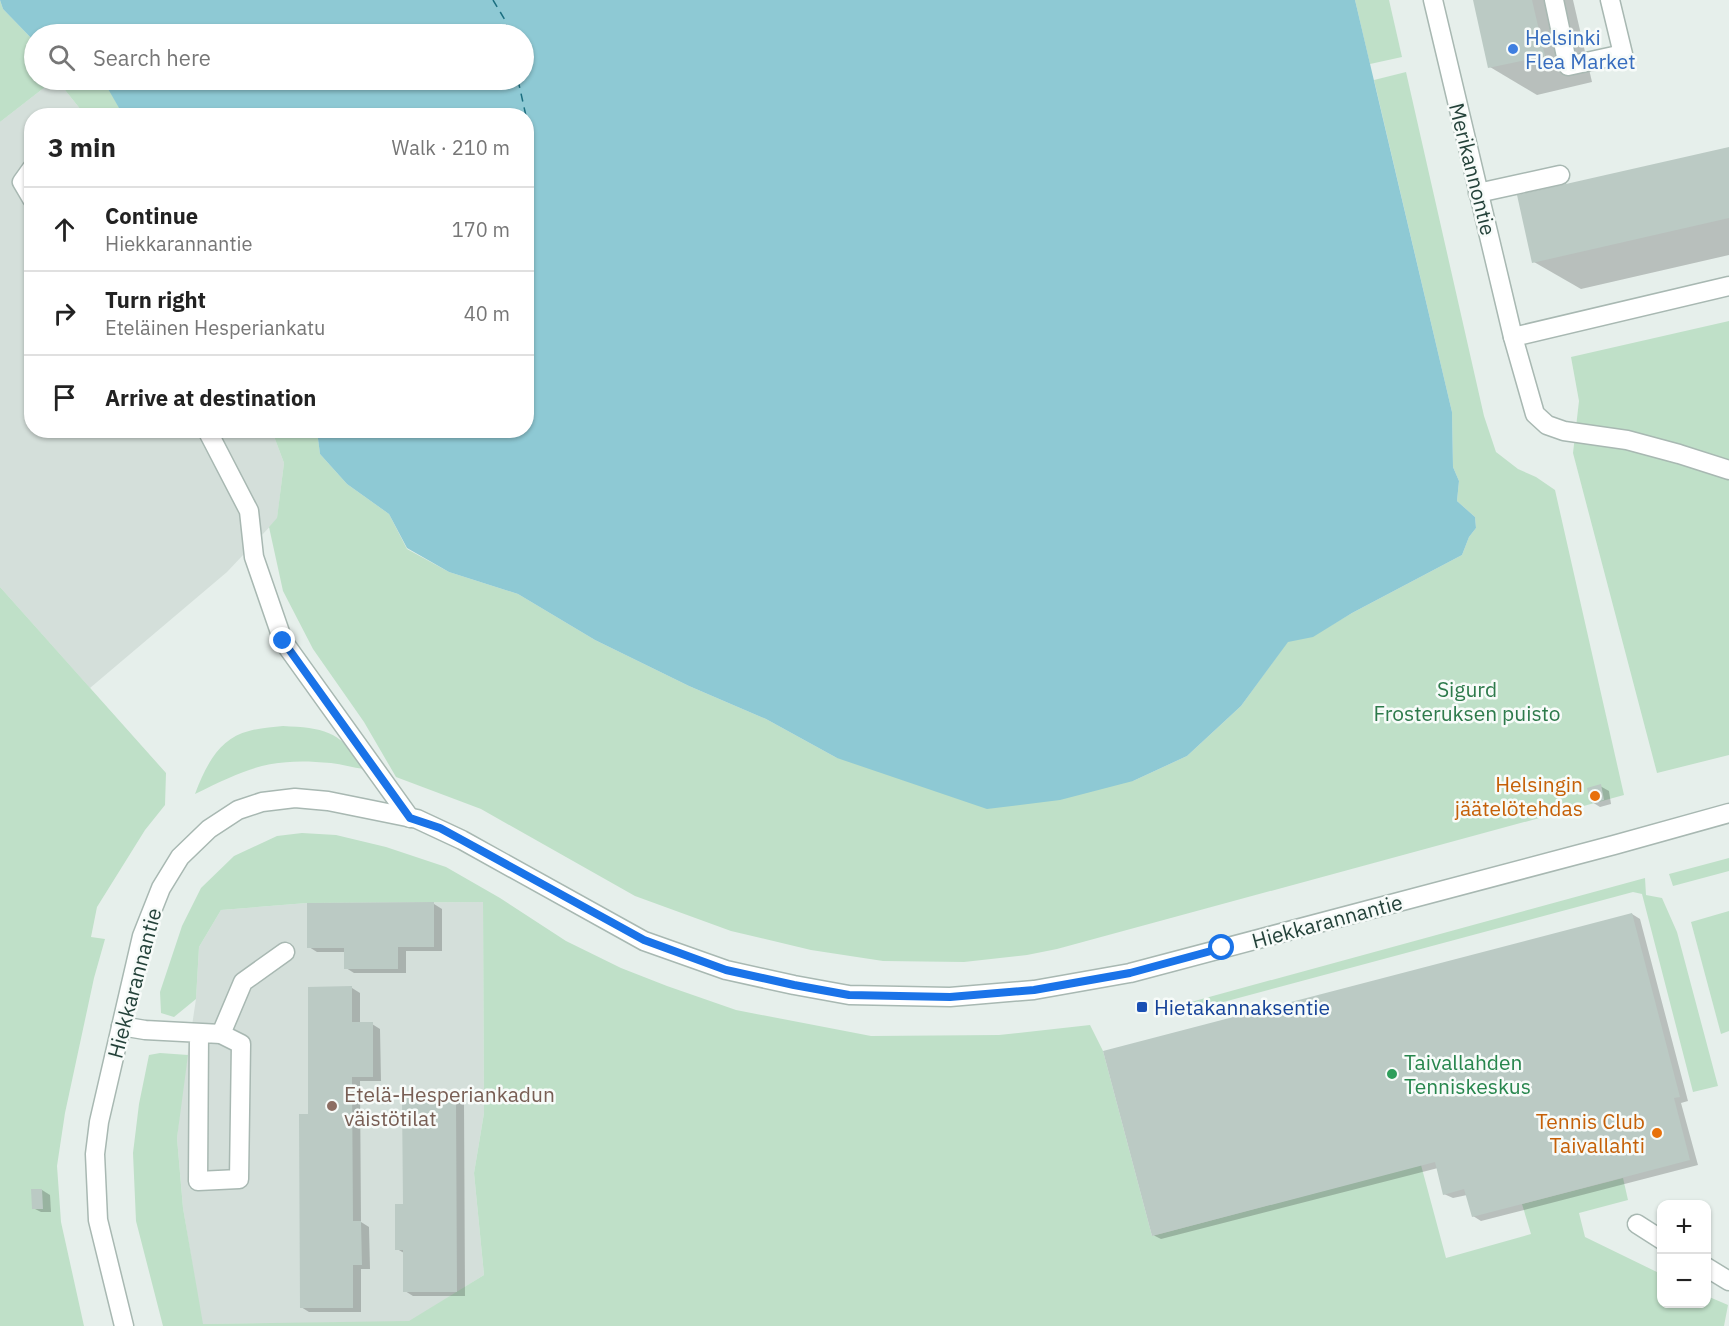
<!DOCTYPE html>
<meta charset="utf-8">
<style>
:root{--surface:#fff;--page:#f6f6f6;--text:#222;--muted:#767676;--line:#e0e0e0}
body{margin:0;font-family:"IBM Plex Sans",sans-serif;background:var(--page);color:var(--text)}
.controls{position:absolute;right:18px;bottom:18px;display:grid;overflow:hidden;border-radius:12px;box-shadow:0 2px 4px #0004}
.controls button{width:54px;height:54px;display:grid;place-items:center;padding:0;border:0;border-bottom:2px solid var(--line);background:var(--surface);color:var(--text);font:30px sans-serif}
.stop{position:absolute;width:18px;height:18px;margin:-14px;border:4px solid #1a73e8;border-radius:50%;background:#fff}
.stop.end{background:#1a73e8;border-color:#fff;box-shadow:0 2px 6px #0008}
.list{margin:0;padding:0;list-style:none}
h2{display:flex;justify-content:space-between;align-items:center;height:78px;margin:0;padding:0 24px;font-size:26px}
h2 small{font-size:20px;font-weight:400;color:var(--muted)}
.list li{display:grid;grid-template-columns:39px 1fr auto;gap:18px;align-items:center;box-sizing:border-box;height:84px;padding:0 24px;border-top:2px solid var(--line)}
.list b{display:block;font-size:22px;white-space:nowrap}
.list p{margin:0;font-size:20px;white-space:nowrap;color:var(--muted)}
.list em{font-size:20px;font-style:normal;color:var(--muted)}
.icon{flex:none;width:33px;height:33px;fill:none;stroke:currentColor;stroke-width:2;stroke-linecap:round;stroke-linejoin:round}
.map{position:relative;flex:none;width:1729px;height:1326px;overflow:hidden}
.search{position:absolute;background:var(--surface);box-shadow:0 2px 4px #0004;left:24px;top:24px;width:510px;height:66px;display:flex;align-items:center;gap:15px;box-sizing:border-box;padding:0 21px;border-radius:33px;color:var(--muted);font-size:22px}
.panel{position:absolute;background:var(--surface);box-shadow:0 2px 4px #0004;left:24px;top:108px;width:510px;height:330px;border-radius:24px}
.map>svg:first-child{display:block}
.built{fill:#d4dfda}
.green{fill:#bfe0c8}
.water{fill:#8ec9d4}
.shadow{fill:#0003}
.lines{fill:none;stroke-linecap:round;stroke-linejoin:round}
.ferry{stroke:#1c6f80;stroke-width:1.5;stroke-dasharray:8 6;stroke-linecap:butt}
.building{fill:#bbcac4}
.service-casing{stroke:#a8b8b2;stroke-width:21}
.minor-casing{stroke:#a8b8b2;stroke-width:21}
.service{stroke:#fff;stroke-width:18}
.minor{stroke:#fff;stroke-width:18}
.route{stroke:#1a73e8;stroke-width:8}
.shop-dot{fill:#3f7fe0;stroke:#f7fbf9;stroke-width:2}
.food-dot{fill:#e8710a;stroke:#f7fbf9;stroke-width:2}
.transit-dot{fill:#1a4fb4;stroke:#f7fbf9;stroke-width:2}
.leisure-dot{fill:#2e9e5b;stroke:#f7fbf9;stroke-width:2}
.education-dot{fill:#8d6e63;stroke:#f7fbf9;stroke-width:2}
.labels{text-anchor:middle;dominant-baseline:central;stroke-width:5;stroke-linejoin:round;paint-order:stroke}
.shop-label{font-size:21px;fill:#366cbe;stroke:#f7fbf9;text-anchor:start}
.street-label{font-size:21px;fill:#24423a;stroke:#f7fbf9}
.park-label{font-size:21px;fill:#2d7a4b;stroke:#f7fbf9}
.food-label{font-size:21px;fill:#c56008;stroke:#f7fbf9;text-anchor:end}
.transit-label{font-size:21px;fill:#164399;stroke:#f7fbf9;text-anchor:start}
.leisure-label{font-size:21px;fill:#27864d;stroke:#f7fbf9;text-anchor:start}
.education-label{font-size:21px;fill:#785e54;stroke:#f7fbf9;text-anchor:start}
</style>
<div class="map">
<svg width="1729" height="1326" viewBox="0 0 1729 1326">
<rect width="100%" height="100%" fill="#e6efeb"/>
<!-- built -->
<g class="built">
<polygon points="54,80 57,80 85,115 32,116 32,430 272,431 284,463 277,519 227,572 90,688 0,587 0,122"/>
<polygon points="483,902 484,1113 474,1173 484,1275 409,1322 202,1324 183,1208 177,1138 181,1099 196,999 199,947 221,910 307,903"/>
</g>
<!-- green -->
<g class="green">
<polygon points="0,0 3,9 34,41 34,80 54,80 0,122"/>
<polygon points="1355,0 1389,0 1402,57 1370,64"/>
<polygon points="1406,72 1484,416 1496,452 1518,469 1536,477 1555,490 1624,795 1057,949 1027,955 964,962 883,961 811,950 731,931 635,896 481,809 396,777 364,722 313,649 283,591 269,527 277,518 284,463 272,431 317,431 320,454 347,484 389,514 407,549 449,572 518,594 595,640 689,686 766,719 837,758 1133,781 1187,756 1241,706 1288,641 1313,636 1352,613 1462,555 1469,537 1476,528 1475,517 1457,501 1459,481 1453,467 1452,412 1374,80"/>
<polygon points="57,80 105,81 123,115 85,115"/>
<polygon points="1729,321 1729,755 1657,773 1573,453 1579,401 1571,357"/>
<polygon points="0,587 166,773 165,805 145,830 97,907 91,937 105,939 94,978 65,1113 57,1166 61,1222 84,1326 0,1326"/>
<path d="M283,726C325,728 341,731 364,769C353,768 342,764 331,763C271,757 248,768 195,794C205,767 219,738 249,731C260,728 272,727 283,726Z"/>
<polygon points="302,833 336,835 386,847 446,867 500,898 566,941 621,968 667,986 736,1010 871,1036 999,1035 1090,1025 1103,1051 1152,1236 1421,1165 1446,1258 1531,1234 1522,1204 1623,1178 1628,1200 1579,1213 1585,1237 1661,1274 1662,1304 1706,1304 1707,1296 1728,1305 1724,1326 163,1326 136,1221 133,1153 139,1104 149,1055 160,1053 188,1055 177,1138 183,1208 203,1324 409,1321 484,1275 474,1173 484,1113 483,902 307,903 221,910 199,947 196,999 174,1017 161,1013 160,992 182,926 201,888 234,856 277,836"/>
<polygon points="1729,858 1729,871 1673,886 1669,874"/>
<polygon points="1645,878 1646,895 1662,898 1677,932 1718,1086 1693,1092 1642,894 1633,892 1175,1015 1169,1008"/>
<polygon points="1729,911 1729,1031 1721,1034 1691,922"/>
</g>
<!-- water -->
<polygon class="water" points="0,0 1355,0 1452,412 1453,467 1459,481 1457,501 1475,517 1476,528 1469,537 1462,555 1352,613 1313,637 1288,642 1241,706 1187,756 1133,781 1060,800 987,809 837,758 766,719 689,686 595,640 518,594 449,572 407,548 389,514 347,484 320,454 317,431 526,430 526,116 123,115 103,80 524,80 524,34 34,34 34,41 3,9"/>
<!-- shadow -->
<g class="shadow">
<polygon points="1474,0 1573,0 1592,82 1537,95 1490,67"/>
<polygon points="1729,148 1729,255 1581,289 1534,262"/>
<polygon points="1600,786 1609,791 1611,804 1600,807 1592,802"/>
<polygon points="434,904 442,909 442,951 406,951 406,973 354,973 346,968 346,952 317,952 309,947"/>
<polygon points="1632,914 1640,919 1688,1101 1681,1103 1698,1165 1481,1221 1473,1216 1467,1195 1453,1198 1444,1194 1438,1168 1161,1239 1153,1235"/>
<polygon points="352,988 360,993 360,1024 372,1024 380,1029 381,1081 360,1081 361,1222 369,1227 370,1269 361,1269 361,1312 309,1312 301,1307 309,1115"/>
<polygon points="456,1099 464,1104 465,1296 413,1296 405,1291 404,1253 397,1249"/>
<polygon points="42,1190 50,1195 51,1212 41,1212 33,1208"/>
</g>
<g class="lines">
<!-- ferry -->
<g class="ferry">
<polyline points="493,0 505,20 509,34"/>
<polyline points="518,80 526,116"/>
<polyline points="526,125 527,117"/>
</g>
</g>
<!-- building -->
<g class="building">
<polygon points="1473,0 1532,0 1545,56 1488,68"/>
<polygon points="1729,147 1729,218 1532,263 1517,195"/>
<polygon points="1601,784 1604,800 1591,803 1587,788"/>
<polygon points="434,902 434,947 398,947 398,969 344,969 344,948 307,948 307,903"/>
<polygon points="1632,913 1680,1097 1674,1098 1690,1160 1472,1217 1464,1189 1443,1195 1435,1162 1152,1236 1103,1051"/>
<polygon points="352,986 352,1022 373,1022 373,1077 352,1077 353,1221 361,1221 362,1265 353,1265 353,1308 300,1308 299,1114 308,1114 308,987"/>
<polygon points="402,1098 456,1098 457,1292 403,1292 403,1250 395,1250 395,1204 403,1204"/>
<polygon points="31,1189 42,1189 43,1209 32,1209"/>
</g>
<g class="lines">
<!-- service casing -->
<g class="service-casing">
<g id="service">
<polyline points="1554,0 1568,66 1623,54 1610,0"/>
<polyline points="32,168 22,182 32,199"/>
<polyline points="1478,193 1560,175"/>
<polyline points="207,430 249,511 254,557 283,641 410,818"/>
<polyline points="121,1026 145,1030 221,1034 241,1044 239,1179 198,1181 199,1033"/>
<polyline points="221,1034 243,982 285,952"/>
<polyline points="1637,1224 1662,1240"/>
<polyline points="1706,1267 1729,1281"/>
</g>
</g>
<!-- minor casing -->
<g class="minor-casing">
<g id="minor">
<polyline points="1433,0 1513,337 1535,414 1547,425 1564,431 1627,440 1679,454 1729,470"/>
<polyline points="1513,337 1729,286"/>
<polyline points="124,1326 98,1220 95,1154 99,1122 142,936 161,888 180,857 209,829 238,810 262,802 295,798 328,801 417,819 462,840 644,941 726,970 794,985 849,995 950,997 1034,990 1130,973 1614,845 1729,813"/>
</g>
</g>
<!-- service -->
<use href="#service" class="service"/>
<!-- minor -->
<use href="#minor" class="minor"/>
</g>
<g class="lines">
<!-- route -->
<polyline class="route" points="283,641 410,818 440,828 462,840 644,940 726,970 794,985 849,995 950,997 1034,990 1130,973 1222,948"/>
</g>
<!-- markers -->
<circle class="shop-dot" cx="1513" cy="49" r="6"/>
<g class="food-dot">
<circle cx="1595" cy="796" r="6"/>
<circle cx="1657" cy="1133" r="6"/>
</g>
<rect class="transit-dot" x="1136" y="1001" width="12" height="12" rx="3"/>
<circle class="leisure-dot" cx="1392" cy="1074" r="6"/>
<circle class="education-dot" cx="332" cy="1106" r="6"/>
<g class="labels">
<!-- shop labels -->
<g class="shop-label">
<text x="1525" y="37">Helsinki<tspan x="1525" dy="24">Flea Market</tspan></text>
</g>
<!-- street labels -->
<g class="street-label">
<text transform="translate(1473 169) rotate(76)">Merikannontie</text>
<text transform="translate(1327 921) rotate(-15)">Hiekkarannantie</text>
<text transform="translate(134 983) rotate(-75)">Hiekkarannantie</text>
</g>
<!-- park labels -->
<g class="park-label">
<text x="1467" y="689">Sigurd<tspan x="1467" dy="24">Frosteruksen puisto</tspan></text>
</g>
<!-- food labels -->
<g class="food-label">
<text x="1583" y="784">Helsingin<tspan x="1583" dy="24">jäätelötehdas</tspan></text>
<text x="1645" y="1121">Tennis Club<tspan x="1645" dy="24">Taivallahti</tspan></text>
</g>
<!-- transit labels -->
<g class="transit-label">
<text x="1154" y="1007">Hietakannaksentie</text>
</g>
<!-- leisure labels -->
<g class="leisure-label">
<text x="1404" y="1062">Taivallahden<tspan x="1404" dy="24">Tenniskeskus</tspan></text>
</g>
<!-- education labels -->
<g class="education-label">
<text x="344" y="1094">Etelä-Hesperiankadun<tspan x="344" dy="24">väistötilat</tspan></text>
</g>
</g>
</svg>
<div class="controls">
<button>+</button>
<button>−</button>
</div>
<div class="stop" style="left:1222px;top:948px"></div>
<div class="stop end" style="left:283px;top:641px"></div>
<div class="search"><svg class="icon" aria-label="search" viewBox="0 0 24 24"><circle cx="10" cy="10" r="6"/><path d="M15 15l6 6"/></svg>Search here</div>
<section class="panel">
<h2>3 min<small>Walk · 210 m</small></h2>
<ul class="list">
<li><svg class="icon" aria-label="ahead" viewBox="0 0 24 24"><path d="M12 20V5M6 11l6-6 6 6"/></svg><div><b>Continue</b><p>Hiekkarannantie</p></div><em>170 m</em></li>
<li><svg class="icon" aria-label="right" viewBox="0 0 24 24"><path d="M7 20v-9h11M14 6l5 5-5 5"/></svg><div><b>Turn right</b><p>Eteläinen Hesperiankatu</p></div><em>40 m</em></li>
<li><svg class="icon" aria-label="arrive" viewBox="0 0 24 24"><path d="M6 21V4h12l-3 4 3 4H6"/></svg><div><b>Arrive at destination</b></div></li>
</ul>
</section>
</div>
